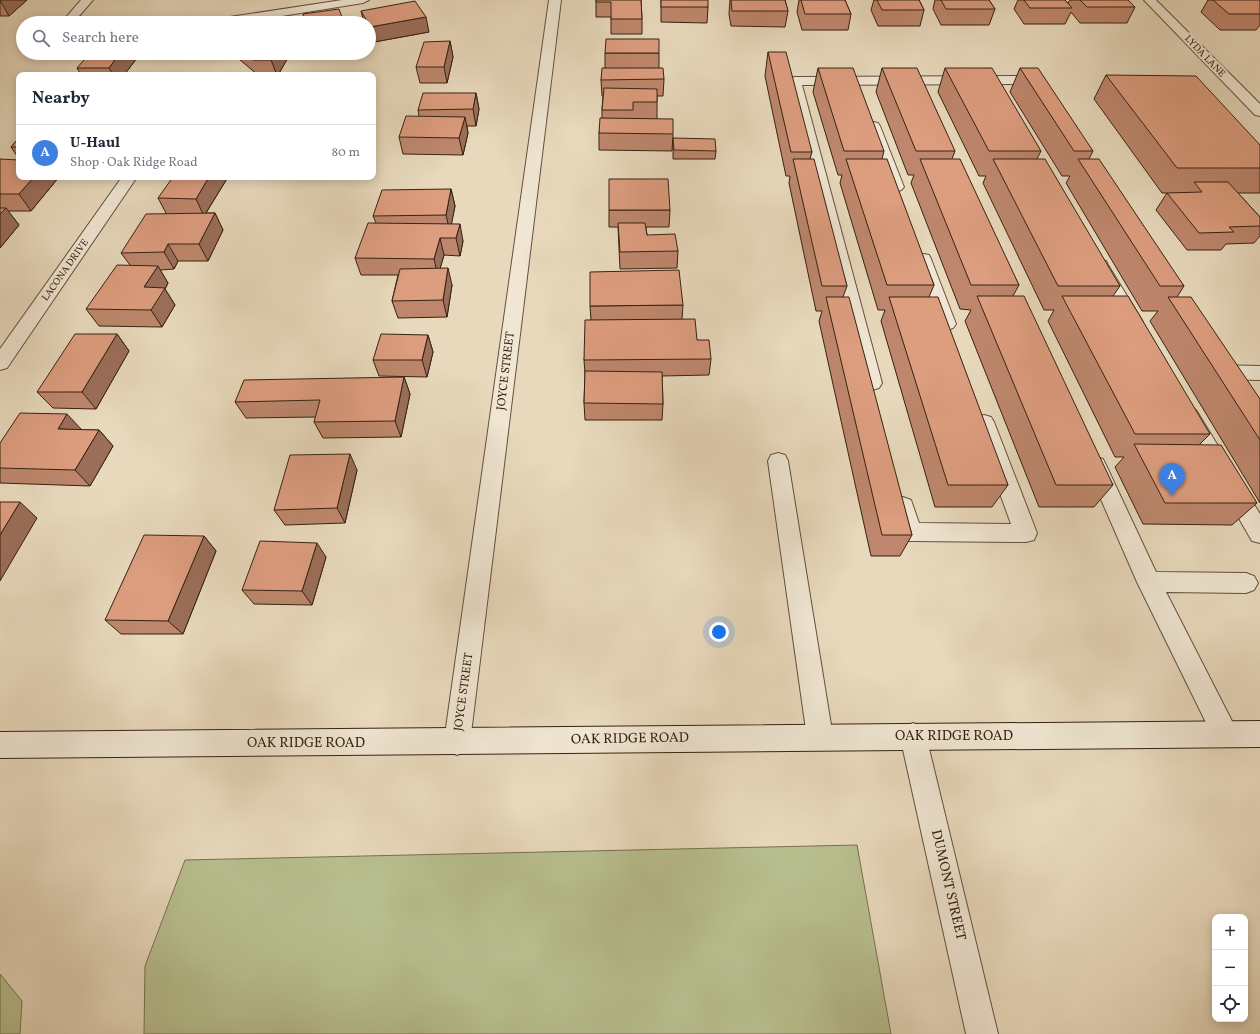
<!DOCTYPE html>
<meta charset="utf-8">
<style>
:root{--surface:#fff;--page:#f2f2f3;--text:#1f2937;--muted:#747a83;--line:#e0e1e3;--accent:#8f2418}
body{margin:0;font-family:Vollkorn,serif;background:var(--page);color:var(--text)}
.controls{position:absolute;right:12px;bottom:12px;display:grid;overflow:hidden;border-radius:8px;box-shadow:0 2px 10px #0003}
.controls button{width:36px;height:36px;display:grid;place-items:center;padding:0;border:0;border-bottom:1px solid var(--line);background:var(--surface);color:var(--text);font:20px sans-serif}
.you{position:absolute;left:719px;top:632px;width:14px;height:14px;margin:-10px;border:3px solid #fff;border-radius:50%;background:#1a73e8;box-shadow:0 0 0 6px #1a73e833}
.badge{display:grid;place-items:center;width:26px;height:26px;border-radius:50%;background:var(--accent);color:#fff;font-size:13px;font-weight:700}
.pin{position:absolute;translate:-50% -33px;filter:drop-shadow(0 1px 2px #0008)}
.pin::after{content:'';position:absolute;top:21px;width:14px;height:12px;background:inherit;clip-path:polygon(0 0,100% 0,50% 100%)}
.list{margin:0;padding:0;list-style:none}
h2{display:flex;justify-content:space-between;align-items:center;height:52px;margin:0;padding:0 16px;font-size:17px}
h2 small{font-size:13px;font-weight:400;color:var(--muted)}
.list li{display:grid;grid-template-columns:26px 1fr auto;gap:12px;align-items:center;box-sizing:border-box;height:56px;padding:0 16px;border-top:1px solid var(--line)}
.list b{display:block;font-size:15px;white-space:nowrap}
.list p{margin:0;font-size:13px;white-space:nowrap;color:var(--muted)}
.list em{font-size:13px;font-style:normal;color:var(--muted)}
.icon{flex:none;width:22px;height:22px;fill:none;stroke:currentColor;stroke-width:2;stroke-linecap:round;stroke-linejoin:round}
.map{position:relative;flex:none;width:1260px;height:1034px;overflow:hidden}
.search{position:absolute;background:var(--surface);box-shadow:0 2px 10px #0003;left:16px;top:16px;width:360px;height:44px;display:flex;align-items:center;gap:10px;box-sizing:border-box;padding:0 14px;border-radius:22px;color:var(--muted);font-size:15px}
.panel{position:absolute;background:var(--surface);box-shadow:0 2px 10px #0003;left:16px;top:72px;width:360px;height:108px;border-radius:8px}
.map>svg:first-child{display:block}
.green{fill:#b8bf8f;stroke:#777050}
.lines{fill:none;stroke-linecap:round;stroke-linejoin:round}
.service-casing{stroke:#62503c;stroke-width:2}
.minor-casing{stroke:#62503c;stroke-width:2}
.secondary-casing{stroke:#362211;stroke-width:2}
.service{fill:#f0e6d3;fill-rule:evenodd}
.minor{fill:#f0e6d3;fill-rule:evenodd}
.secondary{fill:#f0e6d3;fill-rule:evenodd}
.wall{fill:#be876d;stroke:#362211}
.shaded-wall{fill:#9b6e59;stroke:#362211}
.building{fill:#dd9d7f;stroke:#362211}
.labels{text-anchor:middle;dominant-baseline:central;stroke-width:4;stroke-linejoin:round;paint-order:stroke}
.far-street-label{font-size:10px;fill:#362211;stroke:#f0e6d3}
.street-label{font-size:12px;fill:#362211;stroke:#f0e6d3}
.near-street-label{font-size:14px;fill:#362211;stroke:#f0e6d3}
</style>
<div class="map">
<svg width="1260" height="1034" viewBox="0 0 1260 1034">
<rect width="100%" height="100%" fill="#e8d9bc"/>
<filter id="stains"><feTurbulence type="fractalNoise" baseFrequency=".005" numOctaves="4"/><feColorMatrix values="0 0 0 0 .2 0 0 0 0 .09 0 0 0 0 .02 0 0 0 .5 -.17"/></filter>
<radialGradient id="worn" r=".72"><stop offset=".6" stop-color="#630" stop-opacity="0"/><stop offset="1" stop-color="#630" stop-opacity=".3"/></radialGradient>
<!-- green -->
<g class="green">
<polygon points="857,845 891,1034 144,1034 145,966 185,860"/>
<polygon points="0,974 22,1001 20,1034 0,1034"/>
</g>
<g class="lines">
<!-- service casing -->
<g class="service-casing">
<g id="service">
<polygon points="1030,76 1035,77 1045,92 1043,95 1033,95 1026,84 802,85 882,383 879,388 872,390 865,388 862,383 789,81 790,78 795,77"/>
<polygon points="873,122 878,123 880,126 904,187 901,190 896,192 891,190 888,187 866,126 868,123"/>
<polygon points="923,254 929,255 931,259 956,324 953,328 947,330 941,328 938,324 915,259 917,255"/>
<polygon points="1100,260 1106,261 1108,265 1143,322 1140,326 1134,328 1128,326 1125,322 1092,265 1094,261"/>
<polygon points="1216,365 1260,366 1260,380 1216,379 1209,377 1207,372 1209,367"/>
<polygon points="1189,408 1196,410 1260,514 1260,543 1252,541 1179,415 1182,410"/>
<polygon points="984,415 991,417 994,422 1037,533 1034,540 1026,542 910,541 902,539 892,506 895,500 903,497 911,500 919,523 1011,524 974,422 977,417"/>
<polygon points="778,453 785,455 788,461 833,737 829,746 820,750 811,746 807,737 768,461 771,455"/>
<polygon points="1096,457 1103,459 1106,465 1156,572 1246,573 1254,576 1258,583 1254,590 1246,593 1166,592 1234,725 1238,734 1234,743 1225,747 1216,743 1137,582 1086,465 1089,459"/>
</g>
</g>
<!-- minor casing -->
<g class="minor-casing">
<g id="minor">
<polygon points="81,0 93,0 73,23 61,23"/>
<polygon points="342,0 369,0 363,3 239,23 211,23 213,21 217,19"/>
<polygon points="549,0 561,0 470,742 466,751 457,755 448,751 444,742"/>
<polygon points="1144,0 1156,0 1260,104 1260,116 1255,115"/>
<polygon points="122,177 137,177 7,368 0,370 0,349"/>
<polygon points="913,723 922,727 926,736 998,1034 966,1034 900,736 904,727"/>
</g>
</g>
<!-- secondary casing -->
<g class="secondary-casing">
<polygon id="secondary" points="1260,721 1260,747 0,758 0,732"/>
</g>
<!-- service -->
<use href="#service" class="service"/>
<!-- minor -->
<use href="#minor" class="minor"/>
<!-- secondary -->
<use href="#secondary" class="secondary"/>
</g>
<!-- wall -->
<g class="wall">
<polygon points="0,0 27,0 9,16 0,16"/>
<polygon points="596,0 641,0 642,19 642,34 611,34 611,17 596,17"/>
<polygon points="661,0 708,7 707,23 661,22"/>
<polygon points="730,0 785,0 788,11 785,27 731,26 729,14"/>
<polygon points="799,0 845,0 851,14 848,30 802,30 797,12"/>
<polygon points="874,0 919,0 924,10 920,26 878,26 871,10"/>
<polygon points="935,0 989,0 995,9 989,25 941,25 933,9"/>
<polygon points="1018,0 1065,0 1068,3 1070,0 1128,0 1135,7 1127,23 1080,23 1071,12 1065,24 1024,24 1014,9"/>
<polygon points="1208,0 1260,0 1260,25 1256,30 1220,30 1201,12"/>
<polygon points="361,11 429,32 374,42 369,34 369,23 364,23"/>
<polygon points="450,41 453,57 447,83 420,83 416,67"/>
<polygon points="768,52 812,152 810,159 847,286 843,297 912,535 900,556 871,556 819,321 822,311 816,311 789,183 790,176 786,176 765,76"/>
<polygon points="237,53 290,53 290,54 278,75 258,75 239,59"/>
<polygon points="605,53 659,53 659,68 664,79 663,96 657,96 657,119 673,134 672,151 599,150 599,133 602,118 602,110 603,96 602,96 601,80 605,68"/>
<polygon points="137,58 124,75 81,75 77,68"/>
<polygon points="818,68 884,151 882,159 934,285 929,297 1008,485 992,507 935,507 881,321 885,310 878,310 840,183 842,175 838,175 813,92"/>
<polygon points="882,68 955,151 952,159 1019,285 1013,296 1113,485 1094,507 1039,507 965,321 971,310 960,309 911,183 914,175 908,175 876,92"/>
<polygon points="945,68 1041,151 1037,159 1120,286 1113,296 1210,434 1199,445 1257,503 1232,525 1143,524 1115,467 1124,457 1115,457 1048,321 1054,310 1044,310 983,183 986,176 979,176 938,92"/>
<polygon points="1020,68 1093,151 1089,159 1184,286 1177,297 1260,399 1260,503 1150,321 1158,311 1142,311 1066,183 1070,176 1062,176 1010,92"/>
<polygon points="1106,75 1260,145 1260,193 1238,193 1260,217 1260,236 1254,243 1226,244 1221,250 1187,250 1156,210 1167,193 1162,193 1094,99"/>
<polygon points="476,93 479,109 476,126 467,126 468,133 463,155 403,154 399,137 419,116 418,110"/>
<polygon points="19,138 19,159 11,147"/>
<polygon points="673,138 716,151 715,159 673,159"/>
<polygon points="0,159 19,177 59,177 31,211 8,211 19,225 0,248"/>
<polygon points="228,177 206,213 215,213 223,230 208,261 178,261 174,269 160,270 168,283 165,289 175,305 162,327 99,326 86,309 130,265 121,253 166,213 158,198"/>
<polygon points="451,189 455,206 451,224 463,241 460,256 444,255 440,268 452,285 447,317 398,318 392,301 398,275 361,275 355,258 376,223 373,216"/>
<polygon points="609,210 670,210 669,227 646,227 647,235 678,251 677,268 620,269 618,227 609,227"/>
<polygon points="683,305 682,319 711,359 709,375 662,376 663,404 662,420 585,420 584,403 585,374 584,360 591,320 590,306"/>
<polygon points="117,334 129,351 96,409 53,408 37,392"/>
<polygon points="428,335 433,352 427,377 379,376 373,360"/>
<polygon points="404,377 410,394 401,437 323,438 314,422 316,417 246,418 235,402"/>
<polygon points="81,430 99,430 113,446 90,486 0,483 0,443"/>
<polygon points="357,470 345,523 285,525 274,510"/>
<polygon points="204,536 216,551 183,634 121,634 105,620"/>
<polygon points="326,557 312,605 254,604 242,590"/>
</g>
<!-- shaded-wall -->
<g class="shaded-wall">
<polygon points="0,0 27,0 9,16"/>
<polygon points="426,17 429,32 374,42 370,27"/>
<polygon points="343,20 344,23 319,23"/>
<polygon points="450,41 453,57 447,83 444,67"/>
<polygon points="120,53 134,53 137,58 124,75 113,75 109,68"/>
<polygon points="276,53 290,53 290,54 278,75 277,75 271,60"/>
<polygon points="476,93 479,109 476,126 473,109"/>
<polygon points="465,117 468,133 463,155 459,138"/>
<polygon points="34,177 59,177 31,211 19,194"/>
<polygon points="209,177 228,177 204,216 196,199"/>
<polygon points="451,189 455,206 450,232 446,215"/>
<polygon points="6,208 19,225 0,248 0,214"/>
<polygon points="215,213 223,230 208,261 199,244"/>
<polygon points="460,224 463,241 460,256 456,238"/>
<polygon points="440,238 444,255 438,276 434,259"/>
<polygon points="168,244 178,261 174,269 164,252"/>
<polygon points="158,266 168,283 165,289 175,305 162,327 151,310 144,287"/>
<polygon points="448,268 452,285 447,317 443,300"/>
<polygon points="117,334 129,351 96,409 82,392"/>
<polygon points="428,335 433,352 427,377 422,360"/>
<polygon points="404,377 410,394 401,437 395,421"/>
<polygon points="67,414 82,430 58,429"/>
<polygon points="99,430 113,446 90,486 75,470"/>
<polygon points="350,454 357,470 345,523 337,508"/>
<polygon points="20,502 37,518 0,581 0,535"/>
<polygon points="204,536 216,551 183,634 168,621"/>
<polygon points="317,543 326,557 312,605 302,591"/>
</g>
<!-- building -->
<g class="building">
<polygon points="596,0 641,0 642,19 611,19 611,2 596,2"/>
<rect x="661" y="0" width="47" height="7"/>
<polygon points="731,0 785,0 788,11 732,11"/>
<polygon points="801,0 845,0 851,14 805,14"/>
<polygon points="877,0 919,0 924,10 882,10"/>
<polygon points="941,0 989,0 995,9 946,9"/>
<polygon points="1024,0 1065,0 1072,8 1030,8"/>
<polygon points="1080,0 1128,0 1135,7 1087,7"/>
<polygon points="1213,0 1260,0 1260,14 1229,14"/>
<polygon points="415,1 426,17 370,27 369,25 369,23 368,23 361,11"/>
<polygon points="339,9 343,20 319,23 305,23 303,14"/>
<polygon points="606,39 659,39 659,53 605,53"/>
<polygon points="450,41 444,67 416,67 424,42"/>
<polygon points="768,52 786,52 812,152 791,152"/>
<polygon points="90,53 120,53 109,68 77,68"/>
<polygon points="245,53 276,53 271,60 253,60"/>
<polygon points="602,68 663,68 664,79 601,80"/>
<polygon points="818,68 853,68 884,151 844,151"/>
<polygon points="882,68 917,68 955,151 916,151"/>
<polygon points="945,68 992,68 1041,151 989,151"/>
<polygon points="1020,68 1038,68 1093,151 1074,151"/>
<polygon points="1106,75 1196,76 1260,145 1260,168 1177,168"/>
<polygon points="604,88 657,89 657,102 633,102 633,110 602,110"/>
<polygon points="423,93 476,93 473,109 418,110"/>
<polygon points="406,116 465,117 459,138 399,137"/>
<polygon points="600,118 673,119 673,134 599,133"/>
<polygon points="19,138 19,147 11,147"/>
<polygon points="673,138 715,139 716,151 674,150"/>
<polygon points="0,159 19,160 19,177 34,177 19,194 0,194"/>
<polygon points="793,159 814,159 847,286 822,286"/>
<polygon points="846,159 887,159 934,285 887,285"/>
<polygon points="920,159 960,159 1019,285 971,285"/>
<polygon points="993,159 1045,159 1120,286 1058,286"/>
<polygon points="1078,159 1099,159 1184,286 1160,286"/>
<polygon points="173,177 209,177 196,199 158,198"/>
<polygon points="609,179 668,179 670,210 609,210"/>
<polygon points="1194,182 1228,182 1260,217 1260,226 1229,227 1234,232 1199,233 1167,193 1202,192"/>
<polygon points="451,189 446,215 373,216 382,190"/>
<polygon points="0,208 6,208 0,214"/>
<polygon points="215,213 199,244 168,244 164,252 121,253 146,214"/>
<polygon points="368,223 460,224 456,238 440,238 434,259 355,258"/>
<polygon points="618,223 645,223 647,235 675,234 678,251 620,252"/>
<polygon points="117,265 158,266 144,287 165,288 151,310 86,309"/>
<polygon points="448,268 443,300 392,301 400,269"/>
<polygon points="679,270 683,305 590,306 590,272"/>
<polygon points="977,296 1024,296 1113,485 1056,485"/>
<polygon points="1062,296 1128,296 1210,434 1135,434"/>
<polygon points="826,297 849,297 912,535 882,535"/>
<polygon points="889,297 938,297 1008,485 948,485"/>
<polygon points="1168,297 1191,297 1260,399 1260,440"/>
<polygon points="695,319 697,340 709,340 711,359 584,360 585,320"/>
<polygon points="75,334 117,334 82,392 37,392"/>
<polygon points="381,334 428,335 422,360 373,360"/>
<polygon points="585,371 662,372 663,404 584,403"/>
<polygon points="404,377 395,421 314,422 320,400 235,402 244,380"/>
<polygon points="20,413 67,414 58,429 99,430 75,470 0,468 0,443"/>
<polygon points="1134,444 1221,445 1257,503 1165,503"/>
<polygon points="350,454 337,508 274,510 290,455"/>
<polygon points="0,502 20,502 0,535"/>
<polygon points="144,535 204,536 168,621 105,620"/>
<polygon points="260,541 317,543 302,591 242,590"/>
</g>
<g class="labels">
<!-- far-street labels -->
<g class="far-street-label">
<text transform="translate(1205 56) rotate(46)">LYDA LANE</text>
<text transform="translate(65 270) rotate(-55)">LACONA DRIVE</text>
</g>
<!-- street labels -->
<g class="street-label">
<text transform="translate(506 371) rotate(-83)">JOYCE STREET</text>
<text transform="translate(464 692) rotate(-82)">JOYCE STREET</text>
</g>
<!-- near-street labels -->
<g class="near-street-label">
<text x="954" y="736">OAK RIDGE ROAD</text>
<text transform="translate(630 739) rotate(-1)">OAK RIDGE ROAD</text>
<text x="306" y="743">OAK RIDGE ROAD</text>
<text transform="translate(948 885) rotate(77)">DUMONT STREET</text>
</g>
</g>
<rect width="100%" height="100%" filter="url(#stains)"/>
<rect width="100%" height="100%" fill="url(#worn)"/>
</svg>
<div class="controls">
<button>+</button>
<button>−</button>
<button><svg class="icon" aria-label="locate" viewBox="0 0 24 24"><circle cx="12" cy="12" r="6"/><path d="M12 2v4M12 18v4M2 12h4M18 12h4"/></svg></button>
</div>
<div class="you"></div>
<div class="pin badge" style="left:1172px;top:496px;background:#3f7fe0">A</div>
<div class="search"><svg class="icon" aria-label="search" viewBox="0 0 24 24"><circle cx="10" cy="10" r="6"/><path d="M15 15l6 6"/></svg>Search here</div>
<section class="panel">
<h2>Nearby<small></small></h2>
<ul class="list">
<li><span class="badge" style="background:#3f7fe0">A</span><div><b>U-Haul</b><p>Shop · Oak Ridge Road</p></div><em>80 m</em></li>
</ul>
</section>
</div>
